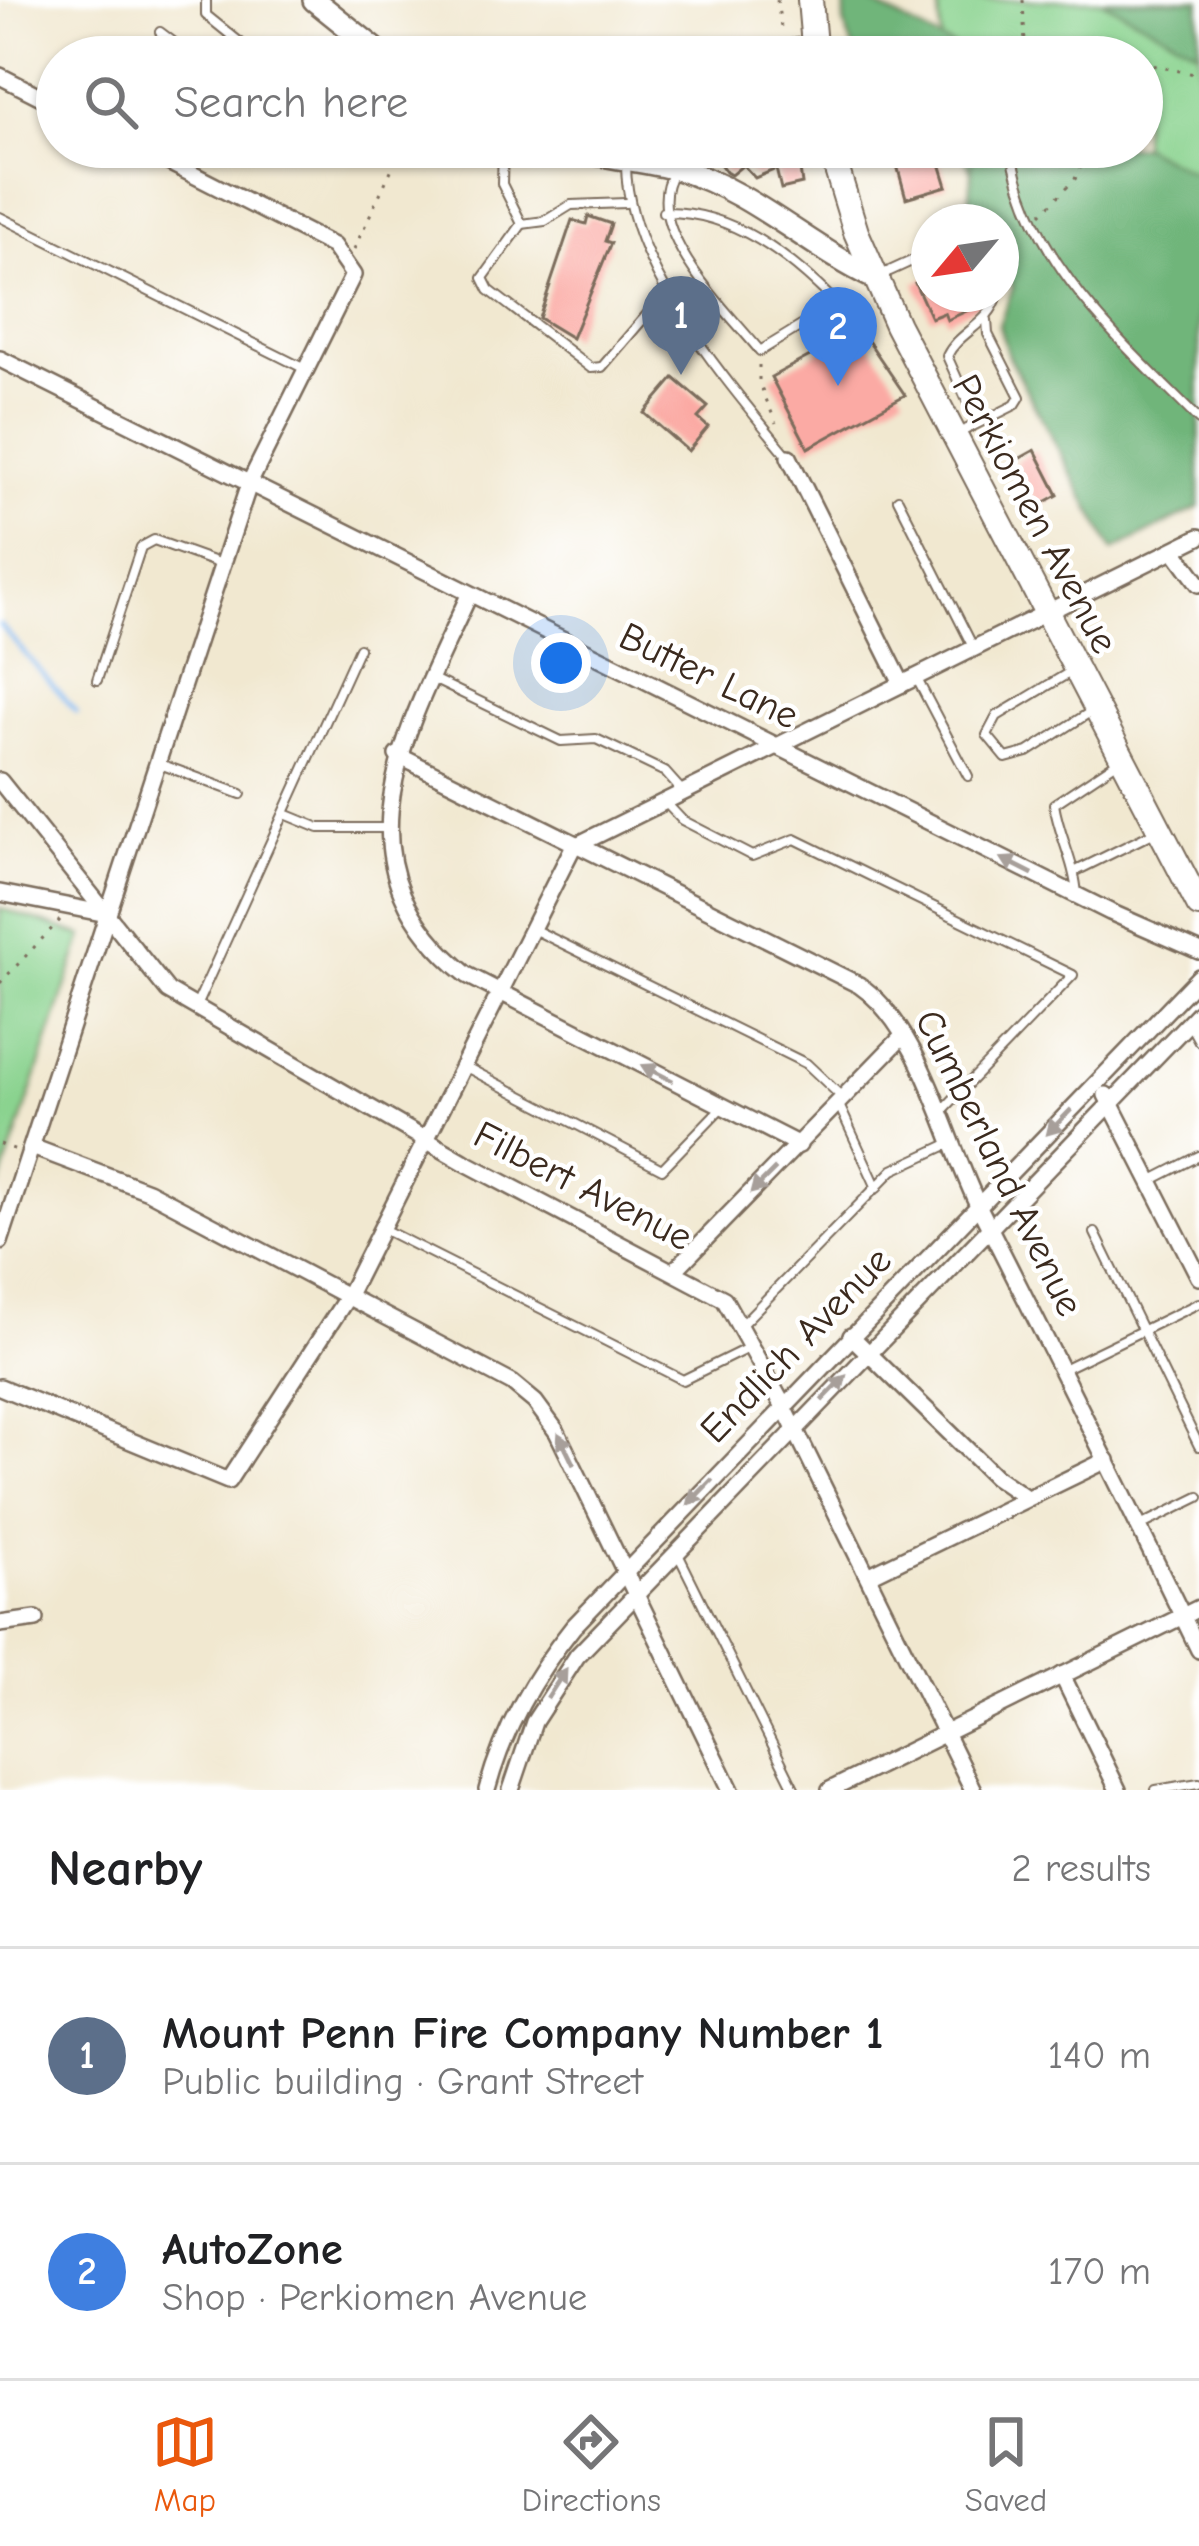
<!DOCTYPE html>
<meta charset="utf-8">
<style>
:root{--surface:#fff;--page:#f6f6f6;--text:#202124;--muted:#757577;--line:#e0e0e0;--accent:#ea580c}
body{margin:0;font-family:"Comic Neue",sans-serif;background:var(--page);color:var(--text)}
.compass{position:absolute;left:911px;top:204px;width:108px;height:108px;border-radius:50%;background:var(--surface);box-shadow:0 3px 9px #0004;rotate:241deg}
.you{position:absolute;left:561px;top:663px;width:42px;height:42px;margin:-30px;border:9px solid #fff;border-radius:50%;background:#1a73e8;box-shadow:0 0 0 18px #1a73e833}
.badge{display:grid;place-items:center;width:78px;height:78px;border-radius:50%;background:var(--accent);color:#fff;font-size:39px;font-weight:700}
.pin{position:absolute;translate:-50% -99px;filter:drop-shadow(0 3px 6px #0008)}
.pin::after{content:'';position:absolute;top:63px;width:42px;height:36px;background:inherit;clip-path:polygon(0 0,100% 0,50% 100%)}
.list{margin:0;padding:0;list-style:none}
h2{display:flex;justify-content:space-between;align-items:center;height:156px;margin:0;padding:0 48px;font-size:51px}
h2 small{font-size:39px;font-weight:400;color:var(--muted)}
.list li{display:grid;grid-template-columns:78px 1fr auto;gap:36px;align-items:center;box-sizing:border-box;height:216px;padding:0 48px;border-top:3px solid var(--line)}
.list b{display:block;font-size:45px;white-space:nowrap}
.list p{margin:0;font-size:39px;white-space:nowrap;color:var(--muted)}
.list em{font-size:39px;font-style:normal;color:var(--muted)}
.icon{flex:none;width:66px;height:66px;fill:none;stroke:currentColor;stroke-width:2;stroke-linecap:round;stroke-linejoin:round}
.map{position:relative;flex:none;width:1199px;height:1790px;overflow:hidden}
.search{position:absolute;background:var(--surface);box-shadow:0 3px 9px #0004;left:36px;right:36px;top:36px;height:132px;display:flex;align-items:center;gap:30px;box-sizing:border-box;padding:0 42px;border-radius:66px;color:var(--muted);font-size:45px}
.sheet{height:588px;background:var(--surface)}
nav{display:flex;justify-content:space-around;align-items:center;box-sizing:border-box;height:168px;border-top:3px solid var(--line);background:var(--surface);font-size:33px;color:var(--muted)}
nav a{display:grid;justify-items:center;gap:6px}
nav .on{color:var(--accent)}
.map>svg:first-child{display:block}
.green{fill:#8ad38f;stroke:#627e56;stroke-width:3}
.forest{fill:#6fb57a;stroke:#55704c;stroke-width:3}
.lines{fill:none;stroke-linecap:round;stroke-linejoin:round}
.stream{stroke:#81b9f1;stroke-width:4.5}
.building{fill:#fbaaa4}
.service-casing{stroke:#7b6c5c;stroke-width:12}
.minor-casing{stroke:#7b6c5c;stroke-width:20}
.secondary-casing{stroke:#7b6c5c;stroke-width:26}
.primary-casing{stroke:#7b6c5c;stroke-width:28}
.path{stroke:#7b6c5c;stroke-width:3;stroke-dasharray:3 9;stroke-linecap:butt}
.service{stroke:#fff;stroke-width:8}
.minor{stroke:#fff;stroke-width:15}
.secondary{stroke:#fff;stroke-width:21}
.primary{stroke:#fff;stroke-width:24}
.oneway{fill:#a79f9a}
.labels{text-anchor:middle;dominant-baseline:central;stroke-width:9;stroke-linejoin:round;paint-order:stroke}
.street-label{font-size:39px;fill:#3b2a1e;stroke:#fff}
</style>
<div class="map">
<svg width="1199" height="1790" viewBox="0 0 1199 1790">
<rect width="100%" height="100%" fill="#fff"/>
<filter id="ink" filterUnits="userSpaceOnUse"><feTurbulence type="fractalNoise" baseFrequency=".00833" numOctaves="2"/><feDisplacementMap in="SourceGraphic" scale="24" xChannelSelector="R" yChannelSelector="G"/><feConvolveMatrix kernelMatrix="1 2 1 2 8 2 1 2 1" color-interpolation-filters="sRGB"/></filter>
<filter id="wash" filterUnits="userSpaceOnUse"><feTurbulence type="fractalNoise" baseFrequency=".004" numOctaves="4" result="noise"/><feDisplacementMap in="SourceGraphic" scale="48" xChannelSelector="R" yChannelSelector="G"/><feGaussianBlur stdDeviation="2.7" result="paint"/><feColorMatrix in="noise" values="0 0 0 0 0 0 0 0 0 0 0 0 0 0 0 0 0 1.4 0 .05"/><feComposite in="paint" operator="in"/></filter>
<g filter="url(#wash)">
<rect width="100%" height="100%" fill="#f1e8d0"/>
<!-- green -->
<g class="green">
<polygon points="938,0 1199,0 1199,437 982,200 961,147 1142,147 1142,57 943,57"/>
<polygon points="0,908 83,936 0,1186"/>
</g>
<!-- forest -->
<g class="forest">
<polygon points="846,0 865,0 973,57 894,57 854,51 844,23"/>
<polygon points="1100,0 1199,0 1199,51"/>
<polygon points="1142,146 1199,176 1199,507 1113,551 1008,356 999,325 1013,287 1001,263 1001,222 975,222 969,214 973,147"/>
</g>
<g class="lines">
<!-- stream -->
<polyline class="stream" points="0,625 76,712"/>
</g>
<g id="blocks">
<!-- building -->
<g class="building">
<polygon points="728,147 797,147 802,184 781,189 776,169 755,178 743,165 731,175 726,172 715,157"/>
<polygon points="892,147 935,147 947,186 906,198"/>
<polygon points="588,216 611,224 605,241 611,243 572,338 539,318 572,220 586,224"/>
<polygon points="929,277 929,294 989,294 986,302 947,320 944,313 931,318 915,283"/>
<polygon points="860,329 905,395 808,448 771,377"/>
<polygon points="674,378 708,407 698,418 708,427 688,451 644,413"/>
<polygon points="1035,450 1058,495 1038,506 1015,461"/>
</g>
</g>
</g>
<g filter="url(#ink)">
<use href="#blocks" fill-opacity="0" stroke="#7b6c5c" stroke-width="3"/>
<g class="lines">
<!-- service casing -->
<g class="service-casing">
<g id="service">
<polyline points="206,0 206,15 258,57"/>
<polyline points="160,32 193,57"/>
<polyline points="764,48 810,41"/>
<polyline points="1024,57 1025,54"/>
<polyline points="503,147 502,184 522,224 545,221 571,205 626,203"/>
<path d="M1011,147C1029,263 1121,341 1199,420"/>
<path d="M626,165C627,267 725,379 787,455"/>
<path d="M663,212C732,210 791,257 837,304L760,351C726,309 638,226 674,171"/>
<polyline points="0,217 303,368"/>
<polyline points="522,224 483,278 489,290 591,368 602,367 668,290"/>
<polyline points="881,275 929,253"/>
<path d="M977,423L947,356C959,331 990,325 998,294"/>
<polyline points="961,432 1015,405 1020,397 988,334 987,320"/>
<polyline points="898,499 973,647"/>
<polyline points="1072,671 997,716 987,735 1006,758 1028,752 1095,709"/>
<polyline points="433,679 561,741 596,739 665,772 682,791"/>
<polyline points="917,679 968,776"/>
<polyline points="97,680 141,547 154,540 221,564"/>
<polyline points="160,764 241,794"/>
<polyline points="665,802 682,820 752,856 795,839 1073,975 940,1113"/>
<polyline points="285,814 319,828 388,828"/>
<polyline points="1076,871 1155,832"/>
<path d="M1077,895C1075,863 1059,836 1054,804L1117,762"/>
<polyline points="533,929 807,1064 844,1099"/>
<polyline points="197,1004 359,648"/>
<polyline points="1189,1023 1199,1041"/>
<polyline points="464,1066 662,1169 722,1107"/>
<polyline points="839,1105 877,1188"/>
<polyline points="1152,1180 1199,1156"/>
<polyline points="383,1229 683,1380 750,1347"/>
<polyline points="1095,1233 1199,1446"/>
<polyline points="741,1325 893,1170 951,1143"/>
<polyline points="1063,1369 1199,1303"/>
<polyline points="1140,1526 1199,1497"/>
<polyline points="677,1552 795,1790"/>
<polyline points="1156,1790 1199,1783"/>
</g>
</g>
<!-- minor casing -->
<g class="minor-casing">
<g id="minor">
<polyline points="0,76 57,105"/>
<polyline points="0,359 1110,912 1199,951"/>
<polyline points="789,457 902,684"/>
<polyline points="1174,550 1199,584"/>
<path d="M469,595C410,725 325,861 467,975L799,1145"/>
<path d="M397,755L859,985C921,1027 946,1141 979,1207C1054,1354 1127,1502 1199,1650"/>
<polyline points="0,781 168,991 464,1162 724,1299 783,1405 973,1790"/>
<polyline points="0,893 107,914"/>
<polyline points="1106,1095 1199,1277"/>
<polyline points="32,1147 148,1191 512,1383 535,1402 557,1432 731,1790"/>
<polyline points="0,1242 249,484 353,275 333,246 139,147"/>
<polyline points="674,1271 903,1036"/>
<polyline points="851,1336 994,1476 1026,1498"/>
<polyline points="0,1387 228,1481 346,1299 573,847 1199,537"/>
<polyline points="868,1576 1107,1460"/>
<polyline points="0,1624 36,1619"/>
<polyline points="1062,1675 1118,1790"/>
<path d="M487,1790C504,1728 533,1677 573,1627L1199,977"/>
<polyline points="511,1790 534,1722 577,1656 1199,1012"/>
<polyline points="830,1790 1199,1608"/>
</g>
</g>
<!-- secondary casing -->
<g class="secondary-casing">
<g id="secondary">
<polyline points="314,0 385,57"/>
<path d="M567,147C604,158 643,160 677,169C751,190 807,246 874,278"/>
</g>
</g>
<!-- primary casing -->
<g class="primary-casing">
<g id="primary">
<polyline points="810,0 815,57"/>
<polyline points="830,147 856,232 897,325 1199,905"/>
</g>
</g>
<!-- path -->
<g class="path">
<polyline points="777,0 782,34"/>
<polyline points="1023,0 1025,44"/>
<polyline points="1142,63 1199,75"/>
<polyline points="1041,214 1075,179 1090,147"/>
<polyline points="354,249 402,147"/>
<polyline points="759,365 759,382 776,423"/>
<polyline points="0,983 61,919"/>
<polyline points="0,1144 16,1150"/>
</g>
<!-- service -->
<use href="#service" class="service"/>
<!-- minor -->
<use href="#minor" class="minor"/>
<!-- secondary -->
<use href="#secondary" class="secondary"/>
<!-- primary -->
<use href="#primary" class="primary"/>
</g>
<!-- one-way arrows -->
<defs><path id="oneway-solid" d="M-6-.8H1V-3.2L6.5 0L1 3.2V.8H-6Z" transform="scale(3)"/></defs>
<g class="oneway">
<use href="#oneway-solid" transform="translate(1017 866) rotate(-153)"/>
<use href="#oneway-solid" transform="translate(657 1073) rotate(-153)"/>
<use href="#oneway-solid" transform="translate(1059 1122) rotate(134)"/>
<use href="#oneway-solid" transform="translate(763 1181) rotate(135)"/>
<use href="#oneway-solid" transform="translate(834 1388) rotate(-46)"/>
<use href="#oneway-solid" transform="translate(566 1449) rotate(-116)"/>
<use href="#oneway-solid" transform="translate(700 1492) rotate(134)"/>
<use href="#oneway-solid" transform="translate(557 1683) rotate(-57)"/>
</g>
</g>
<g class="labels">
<!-- street labels -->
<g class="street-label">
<text transform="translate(1035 514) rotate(62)">Perkiomen Avenue</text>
<text transform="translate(709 676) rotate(26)">Butter Lane</text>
<text transform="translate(999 1163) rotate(64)">Cumberland Avenue</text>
<text transform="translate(583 1186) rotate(27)">Filbert Avenue</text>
<text transform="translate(796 1345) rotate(-46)">Endlich Avenue</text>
</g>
</g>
</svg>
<svg class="compass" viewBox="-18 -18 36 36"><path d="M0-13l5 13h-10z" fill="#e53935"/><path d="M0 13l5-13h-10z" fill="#757577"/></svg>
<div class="you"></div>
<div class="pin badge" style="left:681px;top:375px;background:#5c6f8a">1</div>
<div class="pin badge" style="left:838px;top:386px;background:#3f7fe0">2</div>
<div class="search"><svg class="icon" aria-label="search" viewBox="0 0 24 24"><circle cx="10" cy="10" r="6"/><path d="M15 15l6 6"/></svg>Search here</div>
</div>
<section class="sheet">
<h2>Nearby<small>2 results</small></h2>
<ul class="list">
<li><span class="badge" style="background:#5c6f8a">1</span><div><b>Mount Penn Fire Company Number 1</b><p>Public building · Grant Street</p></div><em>140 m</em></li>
<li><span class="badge" style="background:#3f7fe0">2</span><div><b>AutoZone</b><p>Shop · Perkiomen Avenue</p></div><em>170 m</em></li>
</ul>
</section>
<nav>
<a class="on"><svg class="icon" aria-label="map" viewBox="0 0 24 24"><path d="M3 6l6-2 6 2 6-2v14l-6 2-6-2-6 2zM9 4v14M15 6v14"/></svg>Map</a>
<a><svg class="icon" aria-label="directions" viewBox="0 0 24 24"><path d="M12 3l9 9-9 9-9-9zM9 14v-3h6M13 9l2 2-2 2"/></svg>Directions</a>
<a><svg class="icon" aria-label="saved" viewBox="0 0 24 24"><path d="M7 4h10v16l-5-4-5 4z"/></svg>Saved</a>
</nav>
